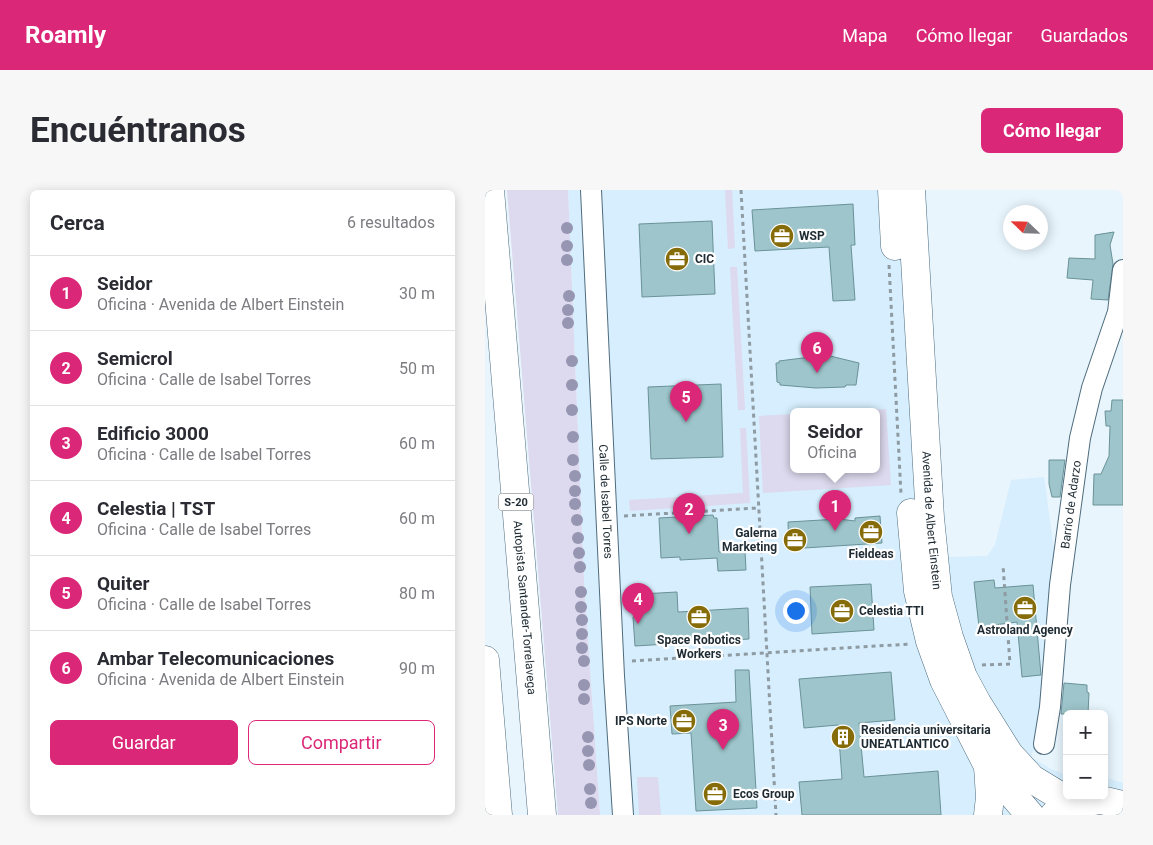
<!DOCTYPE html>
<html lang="es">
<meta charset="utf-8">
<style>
:root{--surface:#fff;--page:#f7f7f7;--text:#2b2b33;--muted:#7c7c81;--line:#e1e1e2;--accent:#db2777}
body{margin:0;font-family:Roboto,sans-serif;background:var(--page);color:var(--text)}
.controls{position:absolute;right:15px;bottom:15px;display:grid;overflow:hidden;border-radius:8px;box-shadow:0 2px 12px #0003}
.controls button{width:45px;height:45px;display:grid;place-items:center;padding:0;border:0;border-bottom:1px solid var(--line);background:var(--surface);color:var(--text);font:25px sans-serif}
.compass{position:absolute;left:518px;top:15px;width:45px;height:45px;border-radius:50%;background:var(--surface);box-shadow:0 2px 12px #0003;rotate:293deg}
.you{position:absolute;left:310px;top:420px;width:18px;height:18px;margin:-12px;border:4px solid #fff;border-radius:50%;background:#1a73e8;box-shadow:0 0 0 8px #1a73e833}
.badge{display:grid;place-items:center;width:32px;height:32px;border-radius:50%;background:var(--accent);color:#fff;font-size:16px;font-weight:700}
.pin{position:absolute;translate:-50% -41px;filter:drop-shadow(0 1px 2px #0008)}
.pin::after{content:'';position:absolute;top:26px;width:18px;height:15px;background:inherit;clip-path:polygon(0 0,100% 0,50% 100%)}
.popup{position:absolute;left:305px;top:218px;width:90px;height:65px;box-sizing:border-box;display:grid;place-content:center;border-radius:8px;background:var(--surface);filter:drop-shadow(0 1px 4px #0005);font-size:16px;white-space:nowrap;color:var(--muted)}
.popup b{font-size:19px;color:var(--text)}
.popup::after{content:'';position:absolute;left:50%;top:100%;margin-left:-10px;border:10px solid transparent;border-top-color:var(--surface)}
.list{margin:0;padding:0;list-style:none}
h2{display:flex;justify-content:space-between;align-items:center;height:65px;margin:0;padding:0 20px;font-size:21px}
h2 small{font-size:16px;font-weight:400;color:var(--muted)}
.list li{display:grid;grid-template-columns:32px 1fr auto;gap:15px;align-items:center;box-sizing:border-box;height:75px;padding:0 20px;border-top:1px solid var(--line)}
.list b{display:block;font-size:19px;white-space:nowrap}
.list p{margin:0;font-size:16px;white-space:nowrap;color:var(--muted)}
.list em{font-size:16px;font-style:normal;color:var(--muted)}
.actions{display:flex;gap:10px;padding:15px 20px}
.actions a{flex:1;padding:11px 0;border:1px solid var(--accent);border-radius:8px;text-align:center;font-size:18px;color:var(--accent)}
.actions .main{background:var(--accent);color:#fff}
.map{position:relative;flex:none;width:638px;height:625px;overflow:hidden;border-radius:8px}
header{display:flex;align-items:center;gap:30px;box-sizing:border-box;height:70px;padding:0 25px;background:var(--accent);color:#fff}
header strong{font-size:24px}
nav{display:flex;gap:28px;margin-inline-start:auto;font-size:18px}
.intro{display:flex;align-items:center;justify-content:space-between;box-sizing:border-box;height:120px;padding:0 30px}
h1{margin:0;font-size:35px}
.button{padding:12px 22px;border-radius:8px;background:var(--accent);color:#fff;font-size:18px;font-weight:700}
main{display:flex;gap:30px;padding:0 30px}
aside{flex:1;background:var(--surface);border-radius:8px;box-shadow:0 2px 12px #0003}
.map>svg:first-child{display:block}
.built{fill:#d6eefd;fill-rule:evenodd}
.green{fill:#ddd9ee}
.building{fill:#9dc5cb;stroke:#6a9297}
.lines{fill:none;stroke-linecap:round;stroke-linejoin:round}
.minor-casing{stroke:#4e6c7e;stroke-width:22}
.secondary-casing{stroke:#4e6c7e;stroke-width:29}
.motorway-casing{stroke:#4e6c7e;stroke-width:29}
.path{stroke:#8f9ba3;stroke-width:3;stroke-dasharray:4 4;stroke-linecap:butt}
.minor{stroke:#fff;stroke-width:20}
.secondary{stroke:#fff;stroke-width:28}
.motorway{stroke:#fff;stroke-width:28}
.tree{fill:#9696b2}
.labels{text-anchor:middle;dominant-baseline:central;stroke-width:4.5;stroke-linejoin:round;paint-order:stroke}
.shield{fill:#fff;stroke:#626b70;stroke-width:1}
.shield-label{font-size:11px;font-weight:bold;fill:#1f2b33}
.poi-label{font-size:12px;font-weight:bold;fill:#1f2b33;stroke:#fff;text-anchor:start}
.street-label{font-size:12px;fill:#1f2b33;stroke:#fff}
</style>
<header>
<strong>Roamly</strong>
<nav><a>Mapa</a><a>Cómo llegar</a><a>Guardados</a></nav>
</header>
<div class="intro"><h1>Encuéntranos</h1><a class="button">Cómo llegar</a></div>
<main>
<aside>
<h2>Cerca<small>6 resultados</small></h2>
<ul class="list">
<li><span class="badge">1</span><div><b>Seidor</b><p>Oficina · Avenida de Albert Einstein</p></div><em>30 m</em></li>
<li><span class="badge">2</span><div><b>Semicrol</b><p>Oficina · Calle de Isabel Torres</p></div><em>50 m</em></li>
<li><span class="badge">3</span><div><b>Edificio 3000</b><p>Oficina · Calle de Isabel Torres</p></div><em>60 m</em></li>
<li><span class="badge">4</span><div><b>Celestia | TST</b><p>Oficina · Calle de Isabel Torres</p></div><em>60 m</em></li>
<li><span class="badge">5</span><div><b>Quiter</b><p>Oficina · Calle de Isabel Torres</p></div><em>80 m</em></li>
<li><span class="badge">6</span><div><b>Ambar Telecomunicaciones</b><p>Oficina · Avenida de Albert Einstein</p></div><em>90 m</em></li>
</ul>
<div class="actions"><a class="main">Guardar</a><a>Compartir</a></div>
</aside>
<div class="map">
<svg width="638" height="625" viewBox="0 0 638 625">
<rect width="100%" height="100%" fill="#e8f5fd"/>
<!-- built -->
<path class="built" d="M83,0H441L461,367L502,366L510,355L526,290L559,287L569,359H575L557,539L546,567L566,579L582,585V606H619V587L638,593V625H115L99,391ZM309,222H391V280H309Z"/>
<!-- green -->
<g class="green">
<polygon points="22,0 83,0 99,391 115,625 73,625"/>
<polygon points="240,0 247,0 250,58 243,59"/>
<polygon points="245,77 252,77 260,220 253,220"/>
<polygon points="401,219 406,295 278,303 274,226 309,224 309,280 391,280 391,222 337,222"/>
<polygon points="255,238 261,238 265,313 145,321 144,310 258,303"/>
<polygon points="152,587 173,587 176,625 154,625"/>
</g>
<!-- building -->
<g class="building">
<polygon points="368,14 370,55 366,55 370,110 348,111 344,57 270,61 267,20"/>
<polygon points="227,31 230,104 157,107 154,34"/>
<polygon points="629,42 625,55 628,74 623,110 606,109 608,90 582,88 584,68 610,69 610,45"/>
<polygon points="341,165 374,173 371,195 361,195 360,197 331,198 295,195 295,193 292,192 291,173 294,173 294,171"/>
<polygon points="236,194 238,267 166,269 163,197"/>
<polygon points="627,210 638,210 638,315 608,315 609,284 616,284 624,266 625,236 621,236 620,221 626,221"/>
<polygon points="564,270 580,270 575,307 567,307 564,294"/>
<polygon points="228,325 229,328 232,328 234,362 260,361 261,380 233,381 232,368 195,370 195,367 176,368 174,328"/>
<polygon points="395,326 397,353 304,359 303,332 354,329 370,331 370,328"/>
<polygon points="509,390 510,398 548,395 556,485 537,487 532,432 494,437 489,392"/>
<polygon points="386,394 389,440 327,444 325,397"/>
<polygon points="192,402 193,422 263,418 264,449 150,456 148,427 157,426 156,404"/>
<polygon points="250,480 264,480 272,618 211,621 206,543 187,544 185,516 251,512"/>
<polygon points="406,482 410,530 374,533 379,587 453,581 456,625 317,625 314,592 357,589 353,535 319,538 314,489"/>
<polygon points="579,493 602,495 602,502 604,503 603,524 576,524"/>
</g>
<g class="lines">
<!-- minor casing -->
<g class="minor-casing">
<g id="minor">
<path id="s1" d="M106,0L129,486L138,625"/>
<path id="s2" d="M559,554L565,517L575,395L595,248L607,198L633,122L638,80"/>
</g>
</g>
<!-- secondary casing -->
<g class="secondary-casing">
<g id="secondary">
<polyline points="407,0 410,56"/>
<path id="s3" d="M426,0L445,328L453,407L464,447L478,487L492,513L524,564L547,589L588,614"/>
<polyline points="426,323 433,401 445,451 459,490 503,576 545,625"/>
<polyline points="503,576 505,607 503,625"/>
<polyline points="569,625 588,614 616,610 638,615"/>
</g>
</g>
<!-- motorway casing -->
<g class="motorway-casing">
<g id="motorway">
<path id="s4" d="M5,0L57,625"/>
<polyline points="0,470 13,625"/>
</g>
</g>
<!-- path -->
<g class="path">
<polyline points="256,0 291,625"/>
<polyline points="404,75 416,304"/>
<polyline points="139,326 273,318"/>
<polyline points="147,471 425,454"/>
<polyline points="497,475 525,474 518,375"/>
</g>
<!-- minor -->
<use href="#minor" class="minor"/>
<!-- secondary -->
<use href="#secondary" class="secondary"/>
<!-- motorway -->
<use href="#motorway" class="motorway"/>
</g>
<!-- trees -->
<g class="tree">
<circle cx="82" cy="38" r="6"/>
<circle cx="82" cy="56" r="6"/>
<circle cx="82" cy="70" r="6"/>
<circle cx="84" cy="106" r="6"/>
<circle cx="83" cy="120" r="6"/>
<circle cx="83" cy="133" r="6"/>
<circle cx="87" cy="171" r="6"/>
<circle cx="87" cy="195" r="6"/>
<circle cx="87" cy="220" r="6"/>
<circle cx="88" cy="247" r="6"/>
<circle cx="88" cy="270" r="6"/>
<circle cx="90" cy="286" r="6"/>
<circle cx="90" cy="301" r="6"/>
<circle cx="90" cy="314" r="6"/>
<circle cx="92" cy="330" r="6"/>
<circle cx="93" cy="348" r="6"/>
<circle cx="94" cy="363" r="6"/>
<circle cx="95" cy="377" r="6"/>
<circle cx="96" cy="402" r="6"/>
<circle cx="96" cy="417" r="6"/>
<circle cx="97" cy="430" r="6"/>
<circle cx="97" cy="444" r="6"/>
<circle cx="97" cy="458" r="6"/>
<circle cx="99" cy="471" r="6"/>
<circle cx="99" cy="495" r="6"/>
<circle cx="99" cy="509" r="6"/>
<circle cx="103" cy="547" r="6"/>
<circle cx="103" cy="561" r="6"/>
<circle cx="104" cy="575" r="6"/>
<circle cx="105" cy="599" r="6"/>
<circle cx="106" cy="613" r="6"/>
</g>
<!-- icons -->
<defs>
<g id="office-disc" transform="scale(1.25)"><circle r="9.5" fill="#866c09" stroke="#fff"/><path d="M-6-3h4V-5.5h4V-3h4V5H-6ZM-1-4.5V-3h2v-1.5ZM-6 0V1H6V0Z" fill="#fff"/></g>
<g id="building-disc" transform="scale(1.25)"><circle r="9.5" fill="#866c09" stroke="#fff"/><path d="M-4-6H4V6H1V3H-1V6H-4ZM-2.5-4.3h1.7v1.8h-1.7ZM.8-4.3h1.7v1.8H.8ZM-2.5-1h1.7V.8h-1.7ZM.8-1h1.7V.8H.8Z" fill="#fff"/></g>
</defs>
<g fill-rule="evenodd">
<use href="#office-disc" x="297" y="46"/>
<use href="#office-disc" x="192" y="69"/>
<use href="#office-disc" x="386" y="342"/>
<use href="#office-disc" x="310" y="350"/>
<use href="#office-disc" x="540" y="418"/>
<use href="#office-disc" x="357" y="421"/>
<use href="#office-disc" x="214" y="427"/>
<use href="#office-disc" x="199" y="531"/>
<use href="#building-disc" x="358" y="547"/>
<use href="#office-disc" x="230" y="604"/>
</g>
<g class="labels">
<!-- shield labels -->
<rect class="shield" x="13.5" y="303.5" width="35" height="17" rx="4"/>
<g class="shield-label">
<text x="31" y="312">S-20</text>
</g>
<!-- poi labels -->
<g class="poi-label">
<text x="314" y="46">WSP</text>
<text x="210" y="69">CIC</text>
<text x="292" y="343" text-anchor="end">Galerna<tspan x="292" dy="14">Marketing</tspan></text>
<text x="386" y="364" text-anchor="middle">Fieldeas</text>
<text x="374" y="421">Celestia TTI</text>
<text x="540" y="440" text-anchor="middle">Astroland Agency</text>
<text x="214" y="450" text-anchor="middle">Space Robotics<tspan x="214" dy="14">Workers</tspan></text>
<text x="182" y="531" text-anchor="end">IPS Norte</text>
<text x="376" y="540">Residencia universitaria<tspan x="376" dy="14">UNEATLANTICO</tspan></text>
<text x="248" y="604">Ecos Group</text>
</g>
<!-- street labels -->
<g class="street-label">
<text stroke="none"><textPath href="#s1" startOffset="312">Calle de Isabel Torres</textPath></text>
<text stroke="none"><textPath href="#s2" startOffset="241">Barrio de Adarzo</textPath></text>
<text stroke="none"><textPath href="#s3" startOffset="331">Avenida de Albert Einstein</textPath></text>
<text stroke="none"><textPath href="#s4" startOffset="419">Autopista Santander-Torrelavega</textPath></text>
</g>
</g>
</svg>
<div class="controls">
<button>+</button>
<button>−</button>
</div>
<svg class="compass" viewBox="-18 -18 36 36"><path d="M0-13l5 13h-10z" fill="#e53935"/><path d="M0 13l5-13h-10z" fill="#7c7c81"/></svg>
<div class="you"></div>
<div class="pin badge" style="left:350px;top:341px">1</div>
<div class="popup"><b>Seidor</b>Oficina</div>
<div class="pin badge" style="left:204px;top:344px">2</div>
<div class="pin badge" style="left:238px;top:560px">3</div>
<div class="pin badge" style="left:153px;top:434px">4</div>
<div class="pin badge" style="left:201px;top:232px">5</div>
<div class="pin badge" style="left:332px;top:183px">6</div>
</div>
</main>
